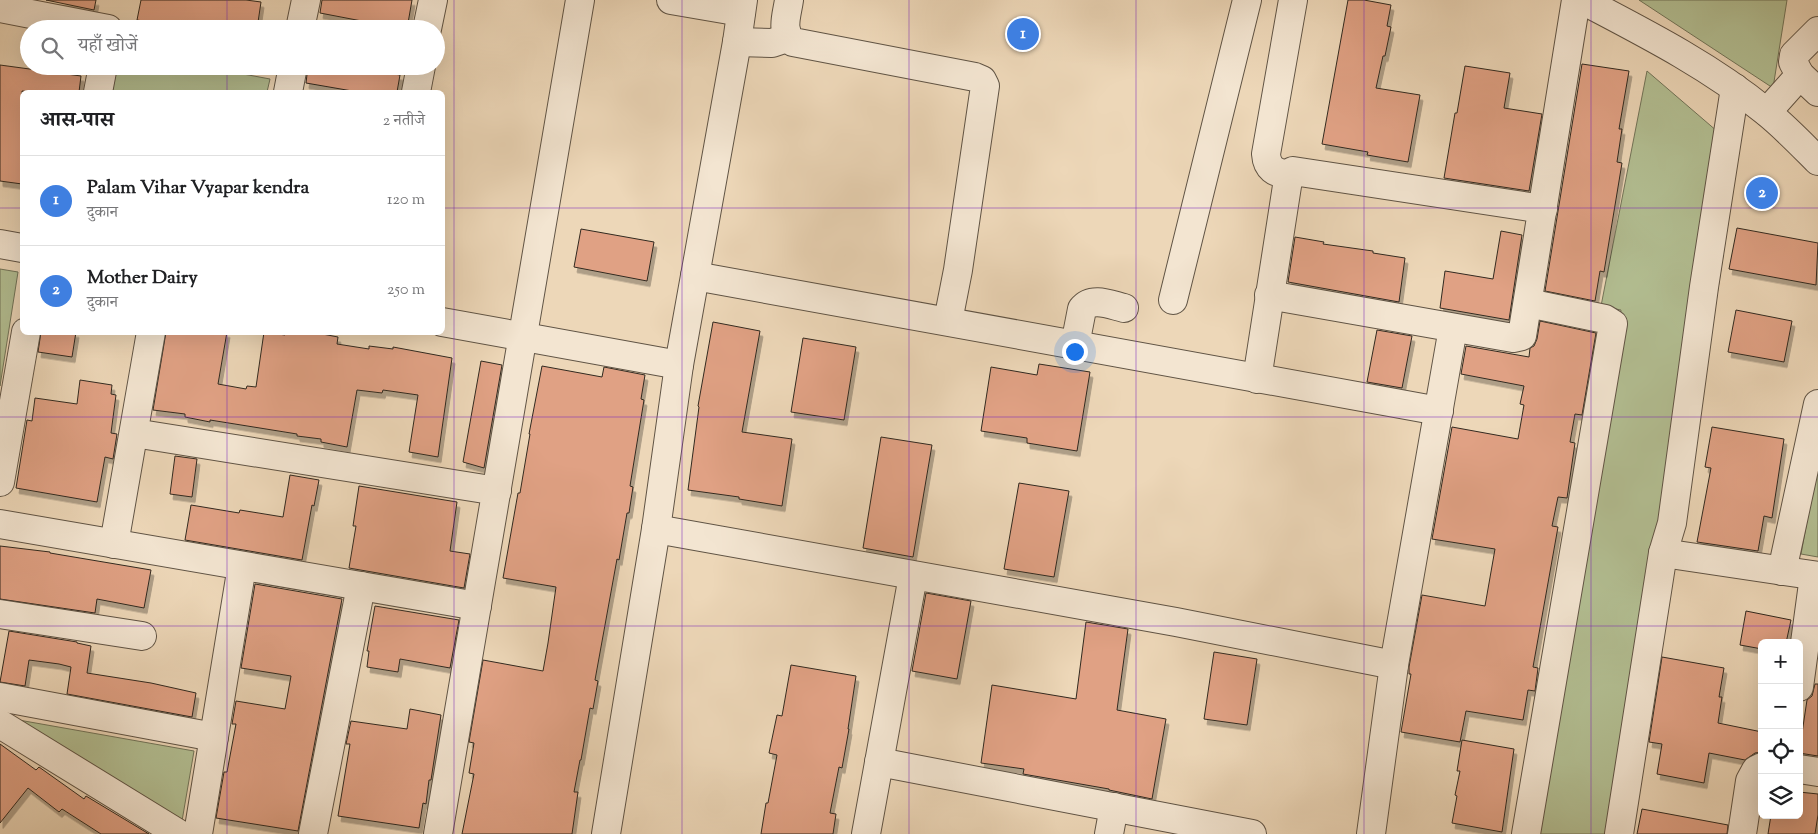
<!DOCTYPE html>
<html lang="hi">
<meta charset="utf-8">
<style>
:root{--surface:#fff;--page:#f6f6f6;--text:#202124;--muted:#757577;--line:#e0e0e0;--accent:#2563eb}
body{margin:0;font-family:"Sorts Mill Goudy","Noto Serif Devanagari",serif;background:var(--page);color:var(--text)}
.controls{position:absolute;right:15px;bottom:15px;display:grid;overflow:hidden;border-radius:8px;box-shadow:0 5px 20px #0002}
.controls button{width:45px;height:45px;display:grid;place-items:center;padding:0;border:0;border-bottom:1px solid var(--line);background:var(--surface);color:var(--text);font:25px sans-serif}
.you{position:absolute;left:1074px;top:351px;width:18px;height:18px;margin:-12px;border:4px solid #fff;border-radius:50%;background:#1a73e8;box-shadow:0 0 0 8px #1a73e833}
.badge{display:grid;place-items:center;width:32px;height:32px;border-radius:50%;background:var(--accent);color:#fff;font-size:16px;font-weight:700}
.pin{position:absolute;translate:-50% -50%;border:2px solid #fff;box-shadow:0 1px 5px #0006}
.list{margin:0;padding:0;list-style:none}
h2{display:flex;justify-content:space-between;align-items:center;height:65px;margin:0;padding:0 20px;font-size:21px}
h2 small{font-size:16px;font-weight:400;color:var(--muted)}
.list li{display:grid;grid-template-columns:32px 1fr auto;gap:15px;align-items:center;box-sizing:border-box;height:90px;padding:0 20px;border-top:1px solid var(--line)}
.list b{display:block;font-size:19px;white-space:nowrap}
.list p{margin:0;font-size:16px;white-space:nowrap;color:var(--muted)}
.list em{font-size:16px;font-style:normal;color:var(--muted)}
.icon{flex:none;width:28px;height:28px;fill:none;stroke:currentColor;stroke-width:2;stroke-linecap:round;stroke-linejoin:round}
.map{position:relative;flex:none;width:1818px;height:834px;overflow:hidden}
.search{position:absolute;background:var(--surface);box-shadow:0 5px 20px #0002;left:20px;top:20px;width:425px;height:55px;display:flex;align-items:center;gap:12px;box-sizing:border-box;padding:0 18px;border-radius:28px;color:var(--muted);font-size:19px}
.panel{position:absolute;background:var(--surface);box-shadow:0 5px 20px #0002;left:20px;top:90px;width:425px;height:245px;border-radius:8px}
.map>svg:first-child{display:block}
.green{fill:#b3bf93;stroke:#727459}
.building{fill:#e0a184;stroke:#31291f;filter:url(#shadow)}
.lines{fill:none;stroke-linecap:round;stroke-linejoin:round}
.minor-casing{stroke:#605445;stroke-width:30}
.minor{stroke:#f3e5d1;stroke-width:28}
.grid{fill:none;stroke:#7b2cbf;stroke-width:1;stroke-opacity:0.55}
</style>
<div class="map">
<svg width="1818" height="834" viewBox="0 0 1818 834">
<defs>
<filter id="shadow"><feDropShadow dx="3" dy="5.5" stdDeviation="0" flood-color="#0004"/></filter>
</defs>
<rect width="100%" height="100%" fill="#edd7b8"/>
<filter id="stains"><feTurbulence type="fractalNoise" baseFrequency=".004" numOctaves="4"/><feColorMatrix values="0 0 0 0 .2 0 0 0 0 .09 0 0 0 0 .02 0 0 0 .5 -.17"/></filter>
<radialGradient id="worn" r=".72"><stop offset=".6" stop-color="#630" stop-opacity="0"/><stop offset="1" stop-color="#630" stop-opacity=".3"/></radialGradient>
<!-- green -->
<g class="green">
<polygon points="1639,0 1787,0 1773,88"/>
<polygon points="111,66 200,66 270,79 267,92 107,92"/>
<polygon points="1647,71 1739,150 1679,546 1606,834 1536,834 1621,310 1601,306"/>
<polygon points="0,269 18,272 0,386"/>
<polygon points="1818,461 1818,557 1801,554"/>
<polygon points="13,719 194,751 182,821"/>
</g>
<!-- building -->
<g class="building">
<polygon points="46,0 96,0 94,10"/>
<polygon points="141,0 246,0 261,2 257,29 189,29 137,20"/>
<polygon points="322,0 412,0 407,29 366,29 367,22 320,13"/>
<polygon points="1348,0 1364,0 1391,5 1387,26 1391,27 1385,56 1383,56 1376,88 1420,95 1408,162 1367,155 1368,152 1322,144"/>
<polygon points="1582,64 1629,71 1619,129 1622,129 1617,162 1622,163 1604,272 1600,271 1595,301 1545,291"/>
<polygon points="0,65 81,76 79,92 36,92 22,91 22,184 0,181"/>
<polygon points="308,66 346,66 400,75 397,92 358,92 306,83"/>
<polygon points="1465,66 1510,73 1504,108 1542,114 1529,191 1444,178 1455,113 1457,113"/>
<polygon points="1737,228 1818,243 1816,285 1729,269"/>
<polygon points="581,229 654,242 647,281 574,267"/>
<polygon points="1501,231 1522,235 1509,320 1440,308 1445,271 1493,279"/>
<polygon points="1295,237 1324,242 1323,244 1373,251 1373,253 1405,258 1399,302 1288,282"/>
<polygon points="1736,310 1792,321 1784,362 1728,352"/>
<polygon points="1540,321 1596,333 1582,415 1575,414 1570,442 1575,443 1567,498 1558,497 1552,526 1558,527 1533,667 1538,668 1535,691 1528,690 1523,720 1466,711 1460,742 1401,732 1411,674 1409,674 1409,667 1422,595 1485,606 1495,549 1432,539 1452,427 1518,439 1524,405 1520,404 1524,386 1461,374 1466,346 1529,357 1530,348 1534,346 1537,339"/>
<polygon points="713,322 760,331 742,432 792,439 782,506 739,499 739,497 688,490 699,407 698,406"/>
<polygon points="1377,330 1412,336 1402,388 1367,382"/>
<polygon points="41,332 76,332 72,357 38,352"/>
<polygon points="166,332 227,332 218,384 246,389 247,386 256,387 264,332 285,335 285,332 312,332 338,337 337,344 369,349 369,346 393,349 393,347 452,358 438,457 409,452 418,395 383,390 382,393 357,390 347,447 321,442 321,439 297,436 297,434 210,420 210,422 185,417 185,414 153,410"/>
<polygon points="803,338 856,347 844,420 791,412"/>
<polygon points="481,361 502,365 484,468 463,462"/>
<polygon points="1039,364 1090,372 1077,451 1027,443 1027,438 981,431 991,367 1037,375"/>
<polygon points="542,366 602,377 604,367 645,375 641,399 644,400 630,486 633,487 629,513 627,513 619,560 617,559 595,680 598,681 593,709 590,708 581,760 580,760 574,792 578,792 572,834 462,834 474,774 469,773 474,743 469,742 483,660 543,671 548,643 556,587 503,578 518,493 520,493 530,434 529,434"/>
<polygon points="80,380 112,385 111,394 116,395 111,433 117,434 113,459 105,457 97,502 16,488 27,420 32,421 35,398 77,404"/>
<polygon points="1712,427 1784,439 1772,518 1764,516 1758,551 1697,542 1711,468 1705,467"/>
<polygon points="881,437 932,445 913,557 863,548"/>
<polygon points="175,456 197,459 192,497 170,494"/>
<polygon points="290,475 319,480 314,506 312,505 302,560 185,540 191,505 239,513 240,510 283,517"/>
<polygon points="1019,483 1069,491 1054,577 1004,569"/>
<polygon points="359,486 457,502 450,551 470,554 464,588 349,568 356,526 353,526"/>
<polygon points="0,546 50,552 50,553 151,570 144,608 97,599 95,613 0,599"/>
<polygon points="255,584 342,599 298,831 216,818 224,772 227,772 236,724 232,724 236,701 285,709 291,676 241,668"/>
<polygon points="926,593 971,601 957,679 912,671"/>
<polygon points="375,606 459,620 450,668 400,659 398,672 367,667 369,651 367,651"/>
<polygon points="1746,611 1791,620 1786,643 1762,643 1762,649 1740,645"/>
<polygon points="1086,622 1128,629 1117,710 1166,719 1152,799 1109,790 1109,789 1023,774 1024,769 981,763 992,685 1076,699"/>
<polygon points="9,631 77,642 77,643 91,646 87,673 151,683 196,693 192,717 67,694 71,667 59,664 29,660 25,686 0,682"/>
<polygon points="1214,652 1257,659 1247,725 1204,719"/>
<polygon points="1662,657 1724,668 1719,697 1722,697 1718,723 1762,732 1762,752 1755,753 1745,760 1709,753 1704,783 1657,774 1662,744 1649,742"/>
<polygon points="791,665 856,676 848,729 849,729 842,768 839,767 830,813 836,814 833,834 761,834 766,803 768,803 777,755 769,753 777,715 782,716"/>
<polygon points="1815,684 1818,684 1818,756 1799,753 1807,700 1812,696"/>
<polygon points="410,709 441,715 431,780 429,780 426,804 423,803 419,828 338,816 350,744 346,744 351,721 407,729"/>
<polygon points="1462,740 1514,749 1502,832 1452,823 1457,796 1455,795 1460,771 1457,771"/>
<polygon points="0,744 36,770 39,767 84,799 86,796 149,834 101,834 62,809 59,812 28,788 0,823"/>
<polygon points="1799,792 1818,794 1818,815 1815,834 1768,834 1771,815 1799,815"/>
<polygon points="1642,809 1728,825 1727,834 1637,834"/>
</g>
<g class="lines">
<!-- minor casing -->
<g class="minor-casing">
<g id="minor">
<polyline points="671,0 741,12"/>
<path d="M789,0C787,15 780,31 793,42L975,77L982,80L985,86L958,270L948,321"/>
<path d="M1582,0C1645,33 1710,66 1765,111C1784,126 1801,144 1818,161"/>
<polyline points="0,8 108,29"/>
<polyline points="300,29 306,0"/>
<polyline points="427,29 433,0"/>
<polyline points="1818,31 1794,55 1793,62 1800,75 1818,92"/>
<polyline points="737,42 772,43 787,38"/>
<polyline points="98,92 103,66"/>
<polyline points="288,92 293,66"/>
<polyline points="416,92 421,66"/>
<polyline points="1767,112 1800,75"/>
<path d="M1288,176C1275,172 1267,169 1266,154L1293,0"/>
<polyline points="0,244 22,248"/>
<polyline points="695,276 1439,411"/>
<polyline points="1269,295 1513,338 1522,336 1576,0"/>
<polyline points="1173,300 1247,0"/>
<polyline points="442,322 679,365"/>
<path d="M1075,345L1082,309C1092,296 1111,305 1124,308"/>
<polyline points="1257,379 1289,173 1293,171 1543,209"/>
<polyline points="134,433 497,491"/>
<polyline points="0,482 26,332"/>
<polyline points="0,524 477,606"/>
<polyline points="656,529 1176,622 1394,665"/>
<polyline points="114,544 151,332"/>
<polyline points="1663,553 1818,576"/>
<polyline points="1782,571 1818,404"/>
<polyline points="0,614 142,636"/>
<polyline points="1799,687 1814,576"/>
<polyline points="0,697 214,737"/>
<polyline points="0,724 179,834"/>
<polyline points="879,762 1252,834"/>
<polyline points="1799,769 1818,772"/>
<polyline points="198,834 242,566"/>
<polyline points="313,834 361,586"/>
<polyline points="438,834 580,0"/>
<polyline points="606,834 656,529 679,365 737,42 743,0"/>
<polyline points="866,834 913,576"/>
<polyline points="1109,834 1114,807"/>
<polyline points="1371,834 1394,665 1453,328"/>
<polyline points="1526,834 1613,324 1605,319 1528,303"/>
<polyline points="1619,834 1663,553 1672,523 1704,287 1735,88"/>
<polyline points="1742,834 1750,781 1756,770 1762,767"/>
</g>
</g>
<!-- minor -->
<use href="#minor" class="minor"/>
</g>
<!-- grid -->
<path class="grid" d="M227,0V29M454,0V834M682,0V834M909,0V834M1136,0V834M1364,0V834M1591,0V834M227,66V92M0,208H22M442,208H1818M227,332V834M0,417H1818M0,626H1818"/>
<rect width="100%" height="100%" filter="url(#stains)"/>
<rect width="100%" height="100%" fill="url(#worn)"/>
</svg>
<div class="controls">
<button>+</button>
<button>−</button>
<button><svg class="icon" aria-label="locate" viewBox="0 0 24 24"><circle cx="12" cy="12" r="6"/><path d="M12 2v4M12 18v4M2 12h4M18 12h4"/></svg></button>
<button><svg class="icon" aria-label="layers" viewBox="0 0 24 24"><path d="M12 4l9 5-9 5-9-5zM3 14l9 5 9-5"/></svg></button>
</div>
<div class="you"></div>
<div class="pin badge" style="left:1023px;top:34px;background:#3f7fe0">1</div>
<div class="pin badge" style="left:1762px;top:193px;background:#3f7fe0">2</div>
<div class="search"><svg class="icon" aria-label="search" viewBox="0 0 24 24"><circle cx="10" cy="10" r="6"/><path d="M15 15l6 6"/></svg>यहाँ खोजें</div>
<section class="panel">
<h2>आस-पास<small>2 नतीजे</small></h2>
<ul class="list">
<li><span class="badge" style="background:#3f7fe0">1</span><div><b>Palam Vihar Vyapar kendra</b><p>दुकान</p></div><em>120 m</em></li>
<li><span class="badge" style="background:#3f7fe0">2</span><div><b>Mother Dairy</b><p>दुकान</p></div><em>250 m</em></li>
</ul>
</section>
</div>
